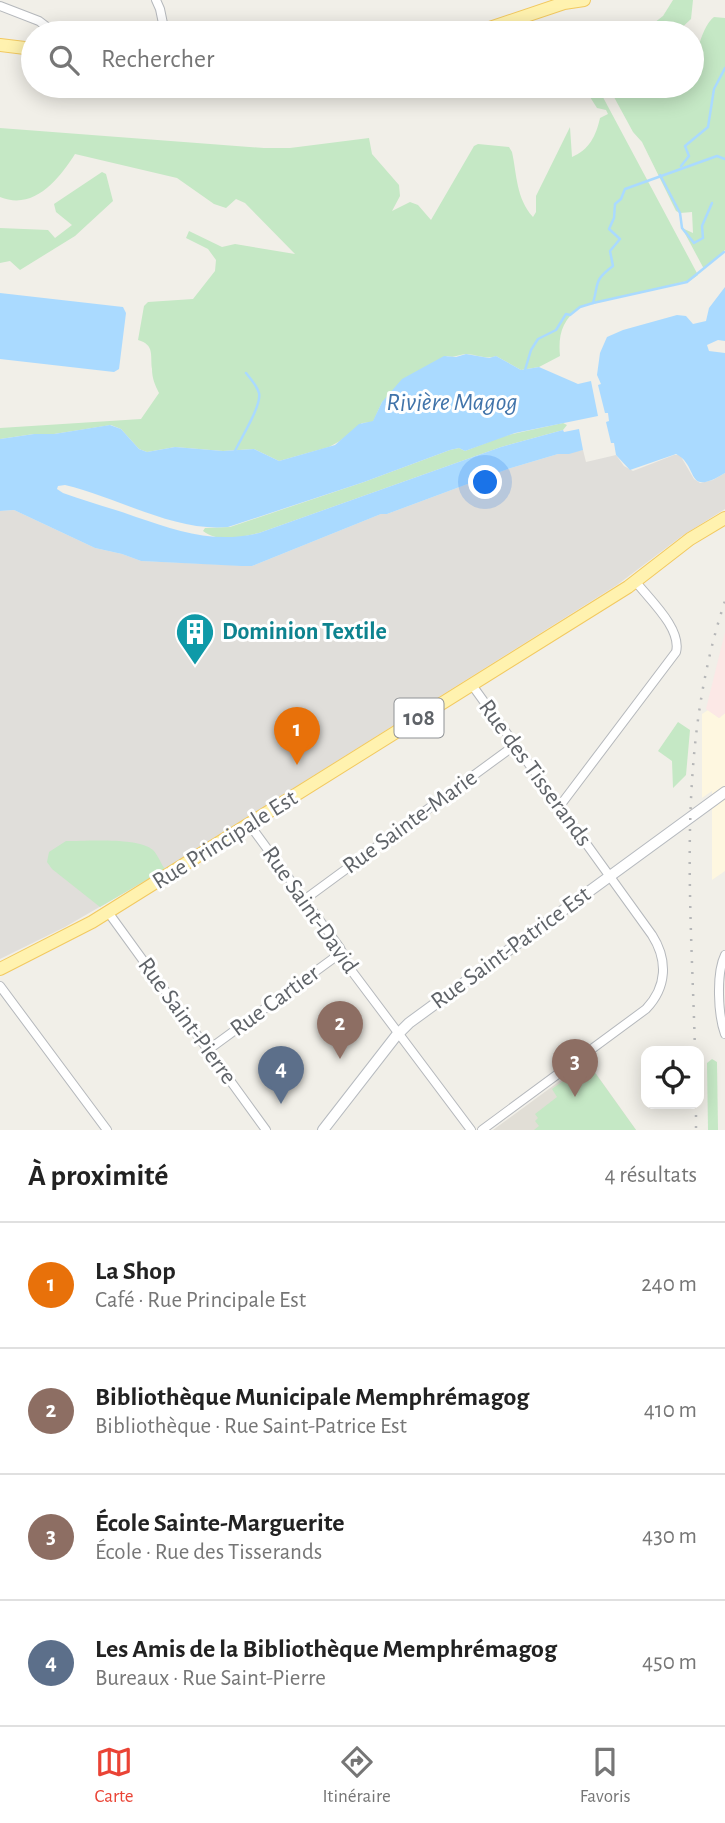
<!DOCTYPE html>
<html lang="fr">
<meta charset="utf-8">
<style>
:root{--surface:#fff;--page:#f2f2f2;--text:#222;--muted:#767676;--line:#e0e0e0;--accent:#ea4335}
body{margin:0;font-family:"Alegreya Sans",sans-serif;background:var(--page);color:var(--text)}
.controls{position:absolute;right:21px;bottom:21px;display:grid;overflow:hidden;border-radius:14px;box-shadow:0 4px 18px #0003}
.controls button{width:63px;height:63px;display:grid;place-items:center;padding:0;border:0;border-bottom:2px solid var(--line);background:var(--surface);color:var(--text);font:35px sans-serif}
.you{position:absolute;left:486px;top:483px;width:24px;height:24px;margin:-18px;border:5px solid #fff;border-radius:50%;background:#1a73e8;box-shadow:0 0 0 10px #1a73e833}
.badge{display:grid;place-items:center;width:46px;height:46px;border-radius:50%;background:var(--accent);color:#fff;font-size:23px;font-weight:700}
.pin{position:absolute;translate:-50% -58px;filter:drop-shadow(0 2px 4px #0008)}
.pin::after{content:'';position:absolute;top:37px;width:24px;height:21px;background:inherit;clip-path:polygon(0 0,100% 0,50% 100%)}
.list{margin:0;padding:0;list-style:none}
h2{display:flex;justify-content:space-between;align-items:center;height:91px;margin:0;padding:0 28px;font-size:30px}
h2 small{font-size:23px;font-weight:400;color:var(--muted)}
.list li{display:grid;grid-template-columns:46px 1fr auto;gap:21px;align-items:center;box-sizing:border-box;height:126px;padding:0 28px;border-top:2px solid var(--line)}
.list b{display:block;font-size:26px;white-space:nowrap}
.list p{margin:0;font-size:23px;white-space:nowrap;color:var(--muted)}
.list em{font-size:23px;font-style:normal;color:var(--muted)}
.icon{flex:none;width:38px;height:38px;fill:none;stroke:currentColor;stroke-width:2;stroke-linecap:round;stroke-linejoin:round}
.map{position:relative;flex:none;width:725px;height:1130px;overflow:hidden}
.search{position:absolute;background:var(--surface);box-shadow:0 4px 18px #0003;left:21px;right:21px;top:21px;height:77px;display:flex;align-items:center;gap:18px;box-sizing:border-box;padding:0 24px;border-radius:38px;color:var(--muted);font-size:26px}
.sheet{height:595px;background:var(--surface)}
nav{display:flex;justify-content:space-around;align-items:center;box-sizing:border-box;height:98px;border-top:2px solid var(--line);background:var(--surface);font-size:19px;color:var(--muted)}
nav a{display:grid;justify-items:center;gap:4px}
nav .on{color:var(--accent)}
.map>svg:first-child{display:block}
.commercial{fill:#fef7e0}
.industrial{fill:#e0deda}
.education{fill:#e1ded6}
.medical{fill:#fce8e6}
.green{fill:#c5e8c5}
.water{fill:#aadaff}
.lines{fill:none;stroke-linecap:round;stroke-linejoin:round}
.stream{stroke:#aadaff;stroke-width:2.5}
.street-casing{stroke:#b5b8bc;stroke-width:10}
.secondary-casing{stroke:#b6babf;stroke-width:12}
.primary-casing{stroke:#f2c960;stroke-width:14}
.street{stroke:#fff;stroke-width:8}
.secondary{stroke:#fff;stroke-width:10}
.primary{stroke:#fff2af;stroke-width:12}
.rail{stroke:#b6b7b8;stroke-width:2.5;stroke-dasharray:2 9;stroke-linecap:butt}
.labels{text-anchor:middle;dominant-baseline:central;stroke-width:6;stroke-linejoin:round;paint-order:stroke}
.shield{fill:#fff;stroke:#8f9295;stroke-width:2}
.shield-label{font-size:23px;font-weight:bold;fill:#5f6368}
.culture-label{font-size:24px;font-weight:bold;fill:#0d838f;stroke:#fff;text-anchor:start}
.street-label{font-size:24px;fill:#5f6368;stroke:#fff}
.water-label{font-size:26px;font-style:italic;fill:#4174aa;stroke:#fff}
</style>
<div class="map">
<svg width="725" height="1130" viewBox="0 0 725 1130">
<rect width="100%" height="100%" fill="#f1efe8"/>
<!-- commercial -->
<polygon class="commercial" points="708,710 719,718 725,713 725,871 712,880 712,791 702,798 702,714"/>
<!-- industrial -->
<polygon class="industrial" points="583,450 586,462 616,455 624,466 633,471 674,455 680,455 694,479 700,483 713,480 725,473 725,509 682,536 617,585 165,869 65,927 0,959 0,511 14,510 95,548 122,554 141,561 252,566 381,514 387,514 511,468 558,454"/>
<!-- education -->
<polygon class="education" points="587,1061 636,1130 493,1130"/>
<!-- medical -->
<polygon class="medical" points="725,632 725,713 719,718 706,709"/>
<!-- green -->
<g class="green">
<polygon points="673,0 693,0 691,19 676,33 641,33 663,16"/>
<path d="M714,17L725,18V250L704,269L682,228L693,233L692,212L680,213L676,211L642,142L633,132L608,86H692C692,70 700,27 714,17Z"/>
<path d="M583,86H597L698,275L691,280L580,307C562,320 558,335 560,356L539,367L521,370L496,356C485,360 476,354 465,354C458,355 455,358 447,356L382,402L373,422L362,423L340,441L329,447L279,461L254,449L223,451L175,447L147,452L139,449L121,429L111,425L54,434H34L0,439V428L141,419L159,393C155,385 152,378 152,369C150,355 155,345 138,340L144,306L148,302L193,299L215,271L216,260L208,249L186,238L189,231L222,247L235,244L295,254L245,203L236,199L226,208L214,204L177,178L75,154C59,179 34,211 0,197V128L264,148H290L369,138L372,154L399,185L400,196L392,211L410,202L418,205L431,220L474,146L478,144L509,147L512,152C517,175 516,198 533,217L536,212V196L570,127L572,157C589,150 596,136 600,118L608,114L606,110L597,108Z"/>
<polygon points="102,172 106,174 113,201 75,236 20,270 10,261 0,263 0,228 48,230 55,238 72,225 56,212 54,204"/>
<path d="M563,423L567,425L563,430L501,447L259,533C241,537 218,543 203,531L205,528L230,527L364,482L450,450L459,448L465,451L504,436Z"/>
<polygon points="678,722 690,730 686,775 673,788 672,761 658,751"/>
<path d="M66,841C86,841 139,837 153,850C158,855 161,864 165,869L100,907L52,869L47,862L49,852Z"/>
<polygon points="712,1059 717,1062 718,1130 708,1130 707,1063"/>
<polygon points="588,1063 636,1130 534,1130 539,1126 535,1121 538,1118 535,1114 557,1097 552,1089"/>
</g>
<!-- water -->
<g class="water">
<path d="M725,287V341L718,340L707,345L709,351L725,353V473C684,498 700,466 676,454L630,470L616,455L614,443H611L606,422L609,421L608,413H605L598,385L601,384L597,375L600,353L607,337L623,330L677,315L686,316L693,324L706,321L709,308Z"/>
<polygon points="0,293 123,307 126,313 119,369 114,372 0,359"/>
<path d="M466,354L489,358L496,356L521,370L539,367L578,384L591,381L598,416L515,433L465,451L459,448L450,450L364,482L228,527C174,532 117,497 65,485L58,486L57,489L63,493C87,502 112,508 136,517C178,531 214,544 259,533L501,447L563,430L564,432L579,429L583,450L569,454H558L511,468L387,514H381L252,566H241L141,561L122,554L95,548L14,510L0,511V439L34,434H54L110,425L121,429L139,449L147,452L175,447L223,451L254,449L279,461L335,445L359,424L373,421L382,402L402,379L444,356L456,357Z"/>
</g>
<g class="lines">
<!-- stream -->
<g class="stream">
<polyline points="681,166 689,156 685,146 708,127 714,89 725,68"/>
<polyline points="660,175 680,213 682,228 694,243 703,238 702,226 712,203"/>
<path d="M593,303C599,283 593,281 613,266L610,251L620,239L609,229L614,218L615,204L621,199L625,189L717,156L725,159"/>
<polyline points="525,370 531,350 538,339 556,330 566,314 570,315 580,307 593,303 687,282 724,252"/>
<path d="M235,451C241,438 262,405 259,393C257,386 251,379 246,373"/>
</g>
<!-- street casing -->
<g class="street-casing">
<g id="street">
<polyline points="156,0 160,9 165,33"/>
<polyline points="0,6 39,21 55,33"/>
<path d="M472,685L652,935C668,960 667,987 646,1009L482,1130"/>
<path d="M559,807L676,652C682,629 650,600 636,582"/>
<polyline points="249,824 340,948 348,966 471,1130"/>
<polyline points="304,900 515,745"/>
<polyline points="108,912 266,1130"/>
<path d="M725,955C716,973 718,1015 725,1034"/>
<polyline points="0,986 107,1130"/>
<polyline points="208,1050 342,952"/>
</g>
</g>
<!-- secondary casing -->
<g class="secondary-casing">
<polyline id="secondary" points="323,1130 396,1036 409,1023 725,792"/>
</g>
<!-- primary casing -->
<g class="primary-casing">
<g id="primary">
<polyline points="475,33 564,3 584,0"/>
<polyline points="0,45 33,49"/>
<polyline points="0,969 92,922 249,824 628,587 690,539 725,518"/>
</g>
</g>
<!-- street -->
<use href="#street" class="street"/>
<!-- secondary -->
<use href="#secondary" class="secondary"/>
<!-- primary -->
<use href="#primary" class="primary"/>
<!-- rail -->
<g class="rail">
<path d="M695,1051C691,899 676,748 725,601"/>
<polyline points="696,1104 696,1130"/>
</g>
</g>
<!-- icons -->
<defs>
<g id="building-pin" transform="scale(2.0125)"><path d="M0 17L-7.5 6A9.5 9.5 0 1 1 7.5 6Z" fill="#0f9aa8" stroke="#fff"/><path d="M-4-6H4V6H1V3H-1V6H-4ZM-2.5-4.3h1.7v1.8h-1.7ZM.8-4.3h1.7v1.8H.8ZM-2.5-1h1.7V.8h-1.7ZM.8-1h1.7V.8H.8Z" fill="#fff"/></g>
</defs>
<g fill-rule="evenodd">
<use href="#building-pin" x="195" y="632"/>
</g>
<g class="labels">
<!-- shield labels -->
<rect class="shield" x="394.5" y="698.5" width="49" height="39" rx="5"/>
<g class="shield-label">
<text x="419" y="718">108</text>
</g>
<!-- culture labels -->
<g class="culture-label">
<text x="222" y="632">Dominion Textile</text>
</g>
<!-- street labels -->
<g class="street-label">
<text transform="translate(535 773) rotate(54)">Rue des Tisserands</text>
<text transform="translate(410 822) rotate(-36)">Rue Sainte-Marie</text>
<text transform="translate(225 840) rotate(-32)">Rue Principale Est</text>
<text transform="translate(310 910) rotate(55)">Rue Saint-David</text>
<text transform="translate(511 948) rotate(-36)">Rue Saint-Patrice Est</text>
<text transform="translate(275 1001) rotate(-36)">Rue Cartier</text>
<text transform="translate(187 1021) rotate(54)">Rue Saint-Pierre</text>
</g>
<!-- water labels -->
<g class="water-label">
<text x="452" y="402">Rivière Magog</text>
</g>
</g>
</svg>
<div class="controls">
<button><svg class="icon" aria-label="locate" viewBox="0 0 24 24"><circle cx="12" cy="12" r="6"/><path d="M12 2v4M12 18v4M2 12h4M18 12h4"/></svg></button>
</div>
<div class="you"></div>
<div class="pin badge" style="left:297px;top:765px;background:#e8710a">1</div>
<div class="pin badge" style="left:340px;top:1059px;background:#8d6e63">2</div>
<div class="pin badge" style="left:575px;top:1097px;background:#8d6e63">3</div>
<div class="pin badge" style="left:281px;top:1104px;background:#5c6f8a">4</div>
<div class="search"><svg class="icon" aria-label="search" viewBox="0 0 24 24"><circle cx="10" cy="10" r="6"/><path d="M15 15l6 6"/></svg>Rechercher</div>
</div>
<section class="sheet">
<h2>À proximité<small>4 résultats</small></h2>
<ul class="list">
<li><span class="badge" style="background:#e8710a">1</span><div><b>La Shop</b><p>Café · Rue Principale Est</p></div><em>240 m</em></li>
<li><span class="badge" style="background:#8d6e63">2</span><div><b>Bibliothèque Municipale Memphrémagog</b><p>Bibliothèque · Rue Saint-Patrice Est</p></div><em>410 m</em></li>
<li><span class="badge" style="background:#8d6e63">3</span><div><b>École Sainte-Marguerite</b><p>École · Rue des Tisserands</p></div><em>430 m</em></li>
<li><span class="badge" style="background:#5c6f8a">4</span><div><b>Les Amis de la Bibliothèque Memphrémagog</b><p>Bureaux · Rue Saint-Pierre</p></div><em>450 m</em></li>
</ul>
</section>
<nav>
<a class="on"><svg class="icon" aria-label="map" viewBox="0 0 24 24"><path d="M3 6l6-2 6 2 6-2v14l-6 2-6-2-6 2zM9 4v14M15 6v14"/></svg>Carte</a>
<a><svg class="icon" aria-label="directions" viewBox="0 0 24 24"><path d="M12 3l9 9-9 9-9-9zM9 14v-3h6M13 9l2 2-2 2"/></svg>Itinéraire</a>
<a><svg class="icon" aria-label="saved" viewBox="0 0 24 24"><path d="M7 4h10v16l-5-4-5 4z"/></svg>Favoris</a>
</nav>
